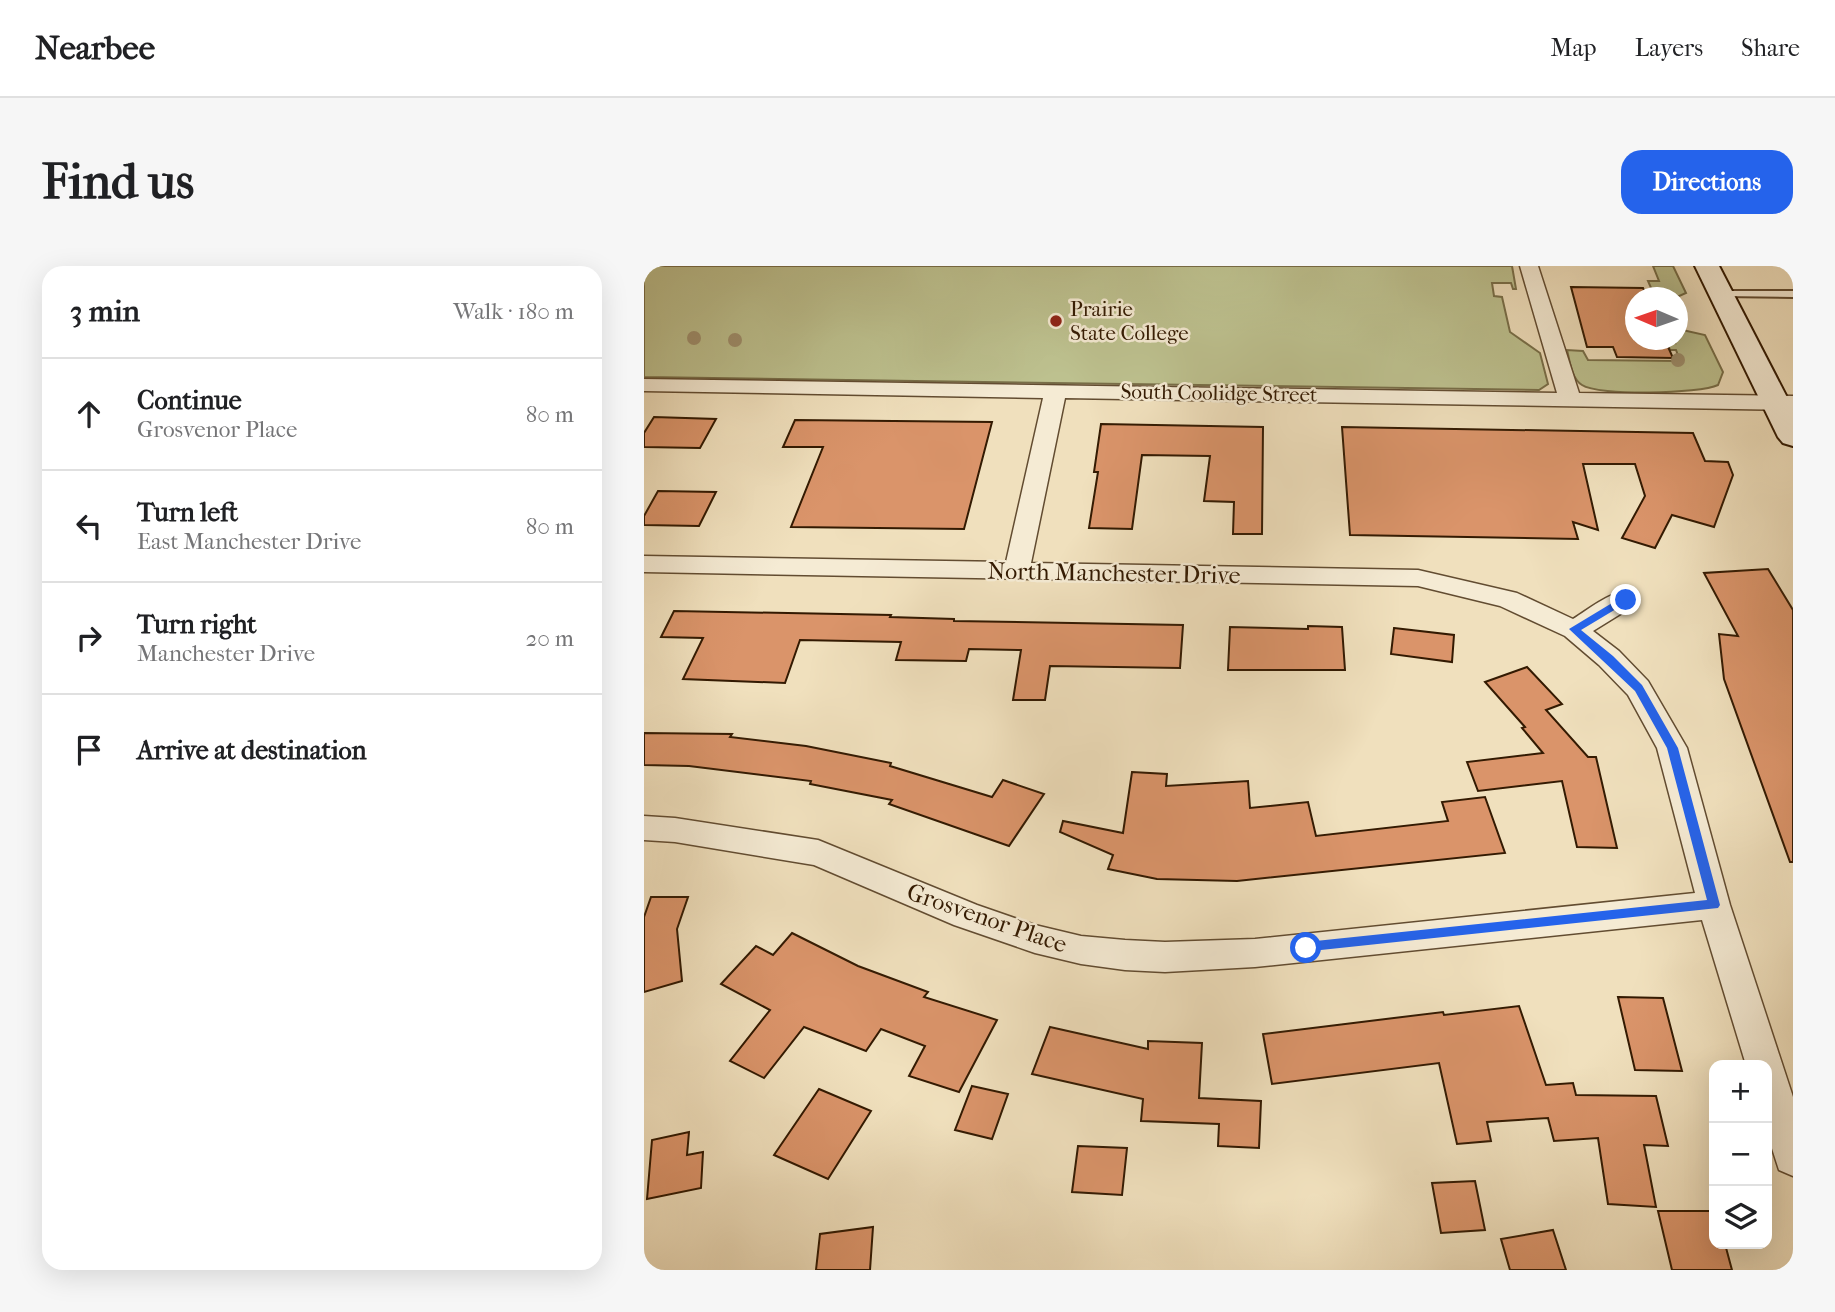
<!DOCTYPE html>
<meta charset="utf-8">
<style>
:root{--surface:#fff;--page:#f6f6f6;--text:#202124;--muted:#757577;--line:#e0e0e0;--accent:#2563eb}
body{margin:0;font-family:"IM FELL French Canon",serif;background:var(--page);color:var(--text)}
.controls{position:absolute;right:21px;bottom:21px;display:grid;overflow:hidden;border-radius:14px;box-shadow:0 7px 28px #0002}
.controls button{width:63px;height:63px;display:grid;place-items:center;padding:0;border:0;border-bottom:2px solid var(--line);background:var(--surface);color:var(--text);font:35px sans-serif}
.compass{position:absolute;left:981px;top:21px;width:63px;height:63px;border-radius:50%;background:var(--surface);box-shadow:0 7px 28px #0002;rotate:272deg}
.stop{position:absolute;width:21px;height:21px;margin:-16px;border:5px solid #2563eb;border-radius:50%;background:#fff}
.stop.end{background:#2563eb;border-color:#fff;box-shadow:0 2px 7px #0008}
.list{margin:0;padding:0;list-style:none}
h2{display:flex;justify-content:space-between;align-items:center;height:91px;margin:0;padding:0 28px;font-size:30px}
h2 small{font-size:23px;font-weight:400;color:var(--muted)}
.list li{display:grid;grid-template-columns:46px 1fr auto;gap:21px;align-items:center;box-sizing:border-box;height:112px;padding:0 28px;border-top:2px solid var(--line)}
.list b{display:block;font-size:26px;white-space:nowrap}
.list p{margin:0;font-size:23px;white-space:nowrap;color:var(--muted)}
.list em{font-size:23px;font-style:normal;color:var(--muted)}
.icon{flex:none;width:38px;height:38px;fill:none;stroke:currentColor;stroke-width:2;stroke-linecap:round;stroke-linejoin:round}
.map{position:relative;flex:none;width:1149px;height:1004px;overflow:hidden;border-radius:21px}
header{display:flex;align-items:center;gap:42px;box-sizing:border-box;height:98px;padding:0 35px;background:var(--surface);border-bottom:2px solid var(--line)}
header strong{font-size:33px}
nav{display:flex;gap:38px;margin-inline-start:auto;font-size:24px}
.intro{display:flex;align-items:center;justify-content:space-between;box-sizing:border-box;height:168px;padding:0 42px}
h1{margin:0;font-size:49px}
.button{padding:18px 32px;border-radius:21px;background:var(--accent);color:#fff;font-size:24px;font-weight:700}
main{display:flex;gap:42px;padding:0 42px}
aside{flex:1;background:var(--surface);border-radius:21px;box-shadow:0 7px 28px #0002}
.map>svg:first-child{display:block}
.green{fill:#bdc18f;stroke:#786e48;stroke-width:2}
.building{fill:#da946a;stroke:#331a02;stroke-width:2}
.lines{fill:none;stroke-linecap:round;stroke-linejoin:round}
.lane-casing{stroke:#624c31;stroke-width:4}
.street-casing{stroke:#624c31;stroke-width:3}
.secondary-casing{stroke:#331a02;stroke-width:4}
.lane{fill:#f5ebd4;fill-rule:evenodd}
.street{fill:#f5ebd4;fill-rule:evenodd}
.secondary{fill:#f5ebd4;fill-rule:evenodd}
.tree{fill:#9f8f6d}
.route{fill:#2563eb}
.poi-dot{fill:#8f2418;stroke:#f5ebd4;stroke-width:2.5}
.labels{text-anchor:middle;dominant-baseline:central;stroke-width:5;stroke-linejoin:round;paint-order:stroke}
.far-poi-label{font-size:21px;fill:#331a02;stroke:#f5ebd4;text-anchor:start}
.far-street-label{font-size:21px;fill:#331a02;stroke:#f5ebd4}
.street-label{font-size:24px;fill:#331a02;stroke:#f5ebd4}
</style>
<header>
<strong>Nearbee</strong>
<nav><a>Map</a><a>Layers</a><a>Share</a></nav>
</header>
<div class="intro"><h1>Find us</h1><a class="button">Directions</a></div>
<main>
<aside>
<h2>3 min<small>Walk · 180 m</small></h2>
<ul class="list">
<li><svg class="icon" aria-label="ahead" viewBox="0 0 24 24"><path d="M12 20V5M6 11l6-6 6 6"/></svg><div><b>Continue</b><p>Grosvenor Place</p></div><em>80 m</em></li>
<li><svg class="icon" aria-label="left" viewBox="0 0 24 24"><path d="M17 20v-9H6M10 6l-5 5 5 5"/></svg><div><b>Turn left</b><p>East Manchester Drive</p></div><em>80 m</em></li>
<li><svg class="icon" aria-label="right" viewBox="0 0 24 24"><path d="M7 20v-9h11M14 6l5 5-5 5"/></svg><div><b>Turn right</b><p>Manchester Drive</p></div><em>20 m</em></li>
<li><svg class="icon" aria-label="arrive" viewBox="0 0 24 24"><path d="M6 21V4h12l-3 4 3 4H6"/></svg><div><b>Arrive at destination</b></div></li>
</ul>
</aside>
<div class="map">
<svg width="1149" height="1004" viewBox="0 0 1149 1004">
<rect width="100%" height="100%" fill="#f0e0bd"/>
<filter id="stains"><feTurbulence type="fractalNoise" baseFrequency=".00286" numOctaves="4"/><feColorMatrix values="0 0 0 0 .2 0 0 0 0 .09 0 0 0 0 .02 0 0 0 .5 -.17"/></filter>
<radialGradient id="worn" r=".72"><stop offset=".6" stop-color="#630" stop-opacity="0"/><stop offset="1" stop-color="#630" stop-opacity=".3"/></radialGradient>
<!-- green -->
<g class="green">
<polygon points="0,0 868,0 872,23 869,23 867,17 848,17 850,30 858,31 866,66 896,87 904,118 895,124 0,111"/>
<polygon points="1009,0 1029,0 1042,27 1033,31 1011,31 1004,15 1015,15"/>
<path d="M1034,63L1061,69L1079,106L1074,119C1056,128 954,130 938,119C927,112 926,95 923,84L939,85L944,94L1036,95L1032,84H1026L1023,75L1031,77L1030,74H1034Z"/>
</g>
<!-- building -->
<g class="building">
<polygon points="927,21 999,22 1003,32 991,32 991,74 1021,74 1029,92 973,91 969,81 943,81"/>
<polygon points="10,151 72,153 56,182 0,181 0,167"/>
<polygon points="151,154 348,156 320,263 147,261 179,181 139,181"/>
<polygon points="457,158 619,161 618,268 589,268 590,236 560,235 566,190 498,189 488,263 445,262 454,206 450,206"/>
<polygon points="698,161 1049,167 1061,195 1084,196 1089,209 1070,261 1028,249 1011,282 978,272 1001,230 991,198 939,198 954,264 929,256 934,273 706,269"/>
<polygon points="14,225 72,226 55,260 0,259 0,250"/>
<polygon points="1124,303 1149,344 1149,596 1146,596 1080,413 1075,368 1094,370 1060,307"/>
<polygon points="30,345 247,349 246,351 310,353 310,355 539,359 536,402 406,400 401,434 369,434 377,384 325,383 322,395 252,394 257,376 156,374 141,417 39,413 59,372 17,371"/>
<polygon points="664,360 698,361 701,404 584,404 586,361 664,363"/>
<polygon points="750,362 810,369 808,396 747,388"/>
<polygon points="883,401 918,438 902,444 944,491 952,491 973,582 933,581 918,515 834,525 823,496 899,487 878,462 881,461 841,416"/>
<polygon points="0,467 88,468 86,471 162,480 247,497 246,500 348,531 359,514 400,528 365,580 245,538 248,534 166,518 167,515 45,500 0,499"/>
<polygon points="488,506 523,508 522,520 604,515 606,542 664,536 672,570 804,555 798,536 841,531 861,587 593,615 513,613 464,603 469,589 416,566 419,555 479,567"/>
<polygon points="7,631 44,631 33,663 38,715 0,726 0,651"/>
<polygon points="148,667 214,700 284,726 280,731 353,754 315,826 265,810 281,780 237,763 222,785 160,761 120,812 86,795 126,744 77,718 112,680 129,689"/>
<polygon points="974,731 1019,732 1038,805 991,804"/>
<polygon points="875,740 902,819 929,817 932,829 1012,830 1024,880 1000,879 1012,941 964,938 954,872 910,875 904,852 843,856 847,875 813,878 795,797 628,818 619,768 799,746 800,749"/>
<polygon points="406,761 504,783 504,775 558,777 555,832 617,835 615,882 574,880 575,858 497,855 499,833 388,808"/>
<polygon points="328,820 364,828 348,873 311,864"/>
<polygon points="175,823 227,845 184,913 130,889"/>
<polygon points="45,866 43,889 59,886 57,922 3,933 8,874"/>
<polygon points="434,880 483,882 478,929 428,926"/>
<polygon points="831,915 841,964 797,967 788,917"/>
<polygon points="1014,945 1070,945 1070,978 1081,978 1088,1004 1028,1004"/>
<polygon points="229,961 226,1004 172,1004 176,968"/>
<polygon points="909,964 922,1004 866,1004 857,973"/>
</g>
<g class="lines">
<!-- lane casing -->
<g class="lane-casing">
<polygon id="lane" points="1074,25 1149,25 1149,31 1077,30 1072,27"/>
</g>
<!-- street casing -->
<g class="street-casing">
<path id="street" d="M876,0H894L935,127L1149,130V144L421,132L387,297L774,304L873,327L929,353C947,342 970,321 991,327L995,333L991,339L949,365L975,385L1004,415L1043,482L1086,639L1149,831V910L1135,904L1123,867V799H1102L1058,654L611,701L521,706L481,704L437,698L391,687L310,659L170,599L31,576L0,574V550L31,552L174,574L333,639L391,659L437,670L481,674L521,676L611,673L1051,627L1013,482L984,429L955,399L921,370L856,340L774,320L0,306V290L362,296L399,132L0,125V113L913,127Z"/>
</g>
<!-- secondary casing -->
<g class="secondary-casing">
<polygon id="secondary" points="1051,0 1075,0 1149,143 1149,180 1139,177 1134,171"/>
</g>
<!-- lane -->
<use href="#lane" class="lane"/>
<!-- street -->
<use href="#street" class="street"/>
<!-- secondary -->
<use href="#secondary" class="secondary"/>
</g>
<!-- trees -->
<g class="tree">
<circle cx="50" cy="72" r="7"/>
<circle cx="91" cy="74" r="7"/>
<circle cx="1034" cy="94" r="7"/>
</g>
<!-- route -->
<polygon class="route" points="978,331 987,334 937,364 969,390 998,419 1034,482 1076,639 1074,642 658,686 658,678 662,676 1063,634 1023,482 991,425 925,363"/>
<!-- markers -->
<circle class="poi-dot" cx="412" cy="55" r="7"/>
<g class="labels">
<!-- far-poi labels -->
<g class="far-poi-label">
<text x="426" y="43">Prairie<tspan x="426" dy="24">State College</tspan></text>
</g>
<!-- far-street labels -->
<g class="far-street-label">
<text transform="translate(575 127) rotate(1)">South Coolidge Street</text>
</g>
<!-- street labels -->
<g class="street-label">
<text transform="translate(470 307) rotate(1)">North Manchester Drive</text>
<text transform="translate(343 652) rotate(19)">Grosvenor Place</text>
</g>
</g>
<rect width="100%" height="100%" filter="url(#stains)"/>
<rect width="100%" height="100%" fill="url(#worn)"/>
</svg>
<div class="controls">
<button>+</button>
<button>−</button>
<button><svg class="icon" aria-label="layers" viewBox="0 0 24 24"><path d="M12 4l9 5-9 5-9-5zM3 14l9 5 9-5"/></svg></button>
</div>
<svg class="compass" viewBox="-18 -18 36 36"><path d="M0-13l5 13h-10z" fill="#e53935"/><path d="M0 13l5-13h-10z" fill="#757577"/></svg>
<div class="stop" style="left:662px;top:682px"></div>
<div class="stop end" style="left:982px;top:334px"></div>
</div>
</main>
